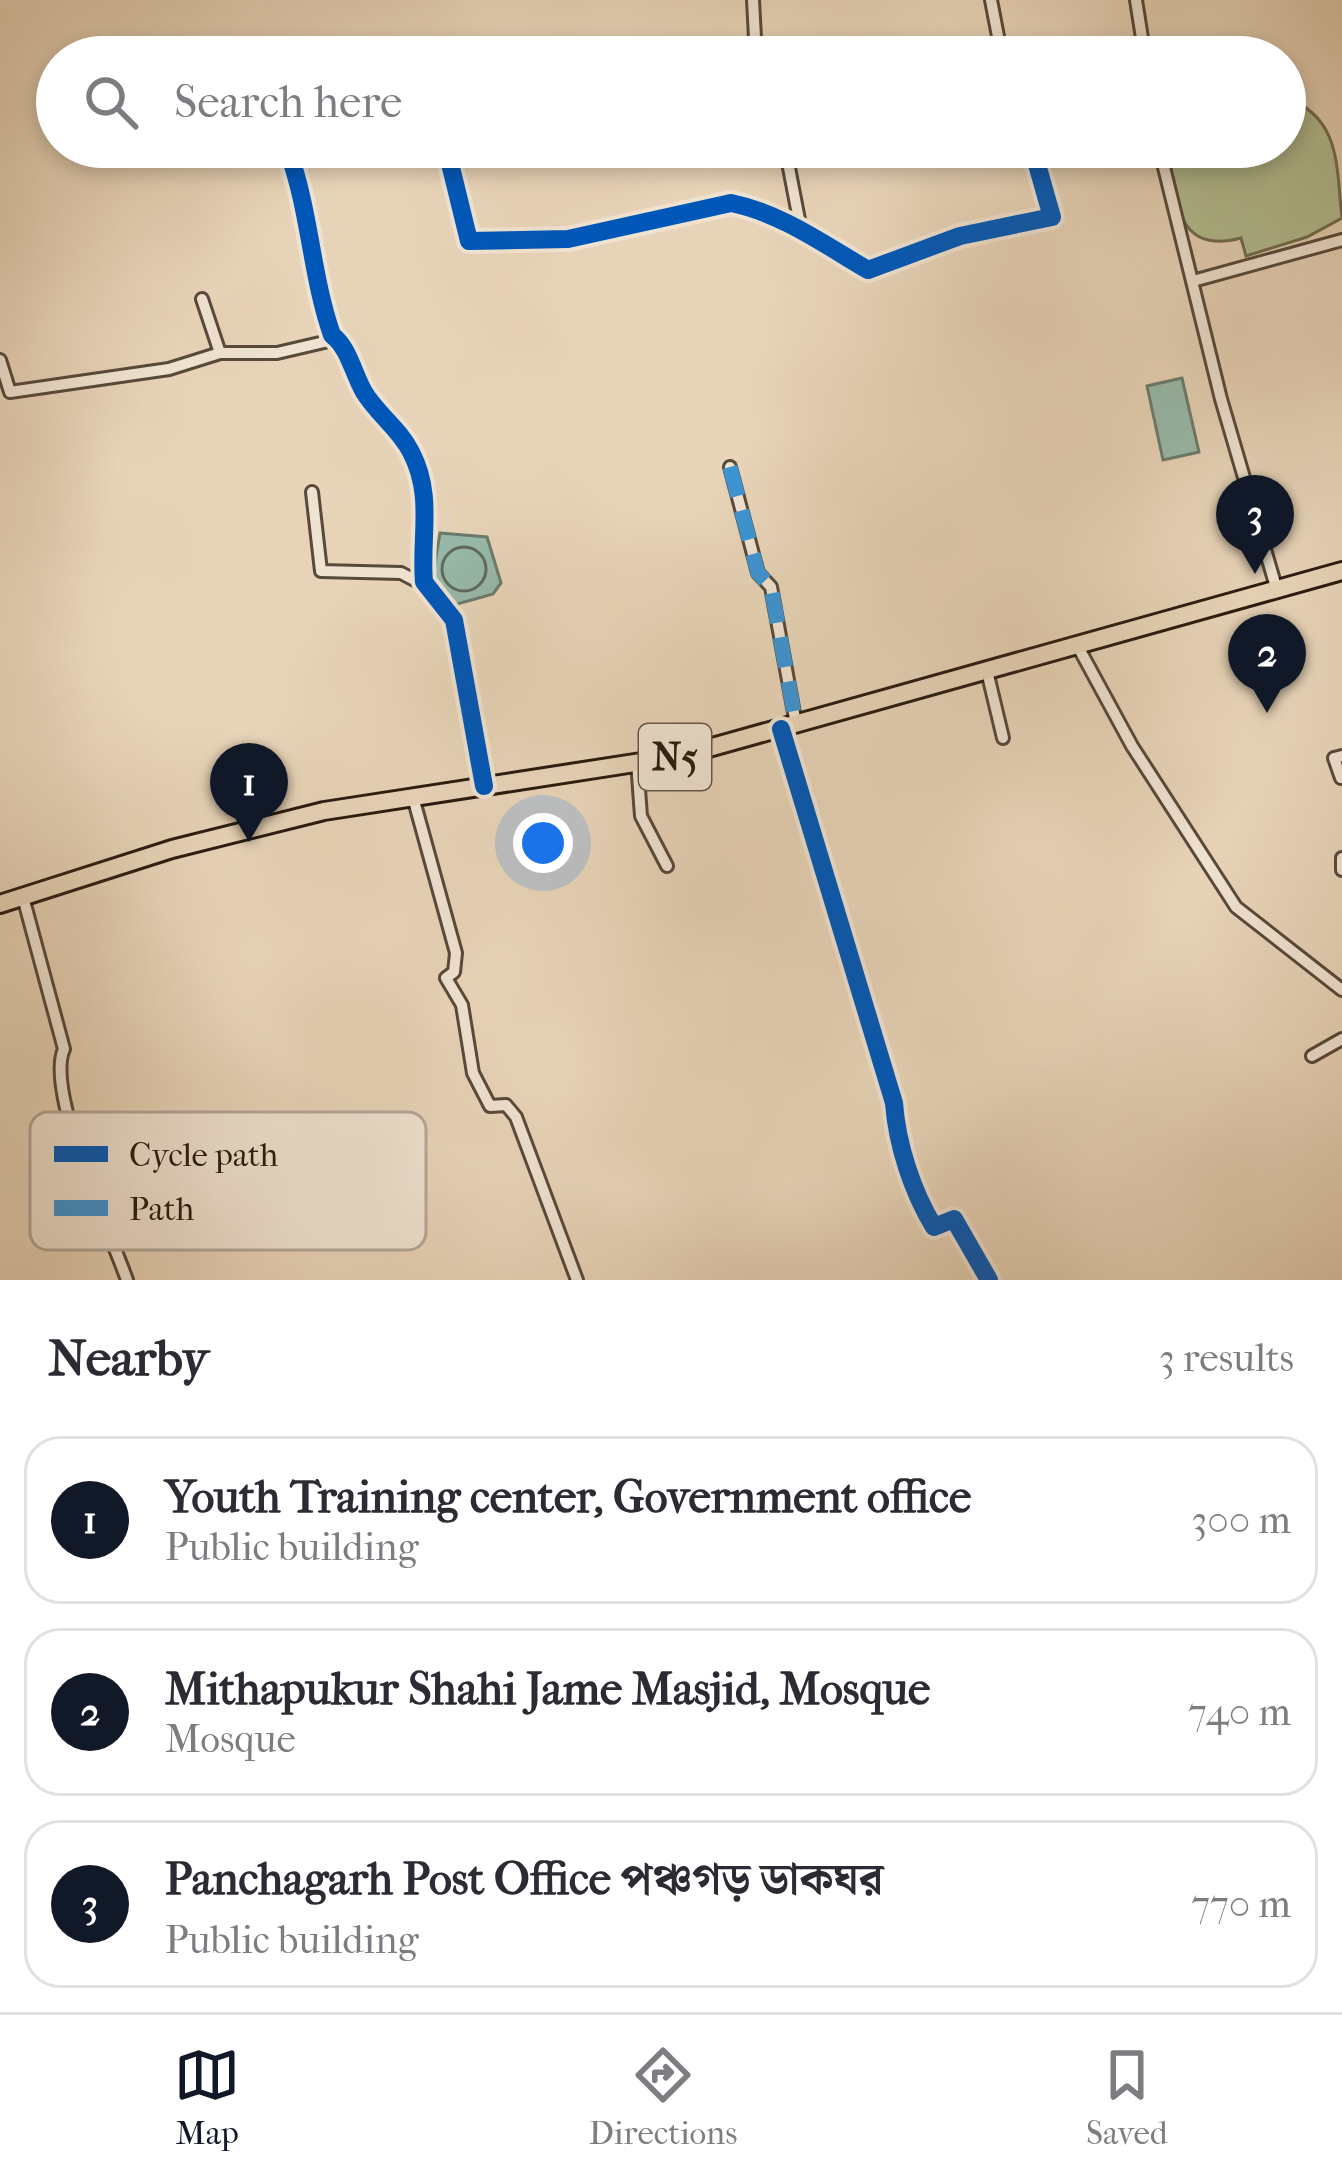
<!DOCTYPE html>
<meta charset="utf-8">
<style>
:root{--surface:#fff;--page:#f2f2f3;--text:#2b2b33;--muted:#7c7c81;--line:#e1e1e2;--accent:#111827}
body{margin:0;font-family:"IM FELL French Canon","Noto Serif Bengali",serif;background:var(--page);color:var(--text)}
.you{position:absolute;left:543px;top:843px;width:42px;height:42px;margin:-30px;border:9px solid #fff;border-radius:50%;background:#1a73e8;box-shadow:0 0 0 18px #1a73e833}
.badge{display:grid;place-items:center;width:78px;height:78px;border-radius:50%;background:var(--accent);color:#fff;font-size:39px;font-weight:700}
.pin{position:absolute;translate:-50% -99px;filter:drop-shadow(0 3px 6px #0008)}
.pin::after{content:'';position:absolute;top:63px;width:42px;height:36px;background:inherit;clip-path:polygon(0 0,100% 0,50% 100%)}
.list{margin:0;padding:0;list-style:none}
h2{display:flex;justify-content:space-between;align-items:center;height:156px;margin:0;padding:0 48px;font-size:51px}
h2 small{font-size:39px;font-weight:400;color:var(--muted)}
.list li{display:grid;grid-template-columns:78px 1fr auto;gap:36px;align-items:center;box-sizing:border-box;height:168px;margin:0 24px 24px;padding:0 24px;border:3px solid var(--line);border-radius:36px}
.list b{display:block;font-size:45px;white-space:nowrap}
.list p{margin:0;font-size:39px;white-space:nowrap;color:var(--muted)}
.list em{font-size:39px;font-style:normal;color:var(--muted)}
.icon{flex:none;width:66px;height:66px;fill:none;stroke:currentColor;stroke-width:2;stroke-linecap:round;stroke-linejoin:round}
.map{position:relative;flex:none;width:1342px;height:1280px;overflow:hidden}
.search{position:absolute;background:var(--surface);box-shadow:0 6px 18px #0003;left:36px;right:36px;top:36px;height:132px;display:flex;align-items:center;gap:30px;box-sizing:border-box;padding:0 42px;border-radius:66px;color:var(--muted);font-size:45px}
.sheet{height:732px;background:var(--surface)}
nav{display:flex;justify-content:space-around;align-items:center;box-sizing:border-box;height:168px;border-top:3px solid var(--line);background:var(--surface);font-size:33px;color:var(--muted)}
nav a{display:grid;justify-items:center;gap:6px}
nav .on{color:var(--accent)}
.map>svg:first-child{display:block}
.green{fill:#b2bd91;stroke:#6e6c50;stroke-width:3}
.water{fill:#97b9aa;stroke:#6b7a6c;stroke-width:3}
.lines{fill:none;stroke-linecap:round;stroke-linejoin:round}
.shore{stroke:#606a5d;stroke-width:3}
.minor-casing{stroke:#58493a;stroke-width:16}
.highway-casing{stroke:#291b10;stroke-width:22}
.minor{stroke:#efe2d0;stroke-width:10}
.highway{stroke:#e7d3b7;stroke-width:16}
.quiet{stroke:#3c94d3;stroke-width:15;stroke-dasharray:30 15;stroke-linecap:butt}
.cycleway-casing{stroke:#efe2d0;stroke-width:26}
.cycleway{stroke:#0057b8;stroke-width:18}
.labels{text-anchor:middle;dominant-baseline:central;stroke-width:10;stroke-linejoin:round;paint-order:stroke}
.shield{fill:#efe2d0;stroke:#64574a;stroke-width:3}
.shield-label{font-size:39px;font-weight:bold;fill:#291b10}
.key{fill:#efe2d0;stroke:#b4a696;stroke-width:3}
.key-label{font-size:33px;fill:#291b10}
</style>
<div class="map">
<svg width="1342" height="1280" viewBox="0 0 1342 1280">
<rect width="100%" height="100%" fill="#e7d3b7"/>
<filter id="stains"><feTurbulence type="fractalNoise" baseFrequency=".00167" numOctaves="4"/><feColorMatrix values="0 0 0 0 .2 0 0 0 0 .09 0 0 0 0 .02 0 0 0 .5 -.17"/></filter>
<radialGradient id="worn" r=".72"><stop offset=".6" stop-color="#630" stop-opacity="0"/><stop offset="1" stop-color="#630" stop-opacity=".3"/></radialGradient>
<!-- green -->
<path class="green" d="M1285,97C1342,118 1336,167 1342,218L1307,237L1246,256L1241,238C1174,256 1176,196 1164,147H1285Z"/>
<!-- water -->
<g class="water">
<polygon points="1182,378 1199,452 1163,460 1147,386"/>
<polygon points="440,533 487,537 501,583 493,594 454,605 430,593"/>
</g>
<g class="lines">
<!-- shore -->
<circle class="shore" cx="464" cy="569" r="22"/>
<!-- minor casing -->
<g class="minor-casing">
<g id="minor">
<polyline points="753,0 756,57"/>
<polyline points="991,0 1002,57"/>
<polyline points="1136,0 1145,57"/>
<path d="M446,147L469,241L568,239L731,203C781,213 825,245 868,270L960,236L1052,217L1032,147"/>
<polyline points="785,147 801,230"/>
<polyline points="1159,147 1221,399 1276,587"/>
<path d="M288,151C310,210 311,275 332,335C349,348 353,373 364,392C377,414 399,428 411,452C434,496 420,537 424,582L454,620L484,786"/>
<polyline points="1193,281 1342,240"/>
<polyline points="202,299 220,353 277,353 337,339"/>
<polyline points="0,360 10,392 169,369 220,353"/>
<polyline points="730,467 758,573 771,587 796,724"/>
<polyline points="312,492 321,571 401,573 426,586"/>
<polyline points="1076,643 1132,746 1236,907 1342,990"/>
<polyline points="987,671 1003,738"/>
<path d="M781,729L894,1103C897,1144 912,1191 934,1227L954,1219L989,1280"/>
<polyline points="637,762 641,816 667,866"/>
<polyline points="1341,778 1334,758 1342,756"/>
<polyline points="413,797 456,953 454,972 446,978 462,1005 473,1073 490,1106 506,1105 516,1117 577,1280"/>
<polyline points="1342,858 1342,870"/>
<path d="M23,897L64,1049C45,1091 110,1232 127,1280"/>
<polyline points="1312,1056 1342,1039"/>
</g>
</g>
<!-- highway casing -->
<g class="highway-casing">
<polyline id="highway" points="0,904 172,849 324,811 680,756 1342,571"/>
</g>
<!-- minor -->
<use href="#minor" class="minor"/>
<!-- highway -->
<use href="#highway" class="highway"/>
<!-- quiet -->
<polyline class="quiet" points="730,467 758,573 771,587 796,724"/>
<!-- cycleway casing -->
<g class="cycleway-casing">
<g id="cycleway">
<path d="M446,147L469,241L568,239L731,203C781,213 825,245 868,270L960,236L1052,217L1032,147"/>
<path d="M288,151C310,210 311,275 332,335C349,348 353,373 364,392C377,414 399,428 411,452C434,496 420,537 424,582L454,620L484,786"/>
<path d="M781,729L894,1103C897,1144 912,1191 934,1227L954,1219L989,1280"/>
</g>
</g>
<!-- cycleway -->
<use href="#cycleway" class="cycleway"/>
</g>
<g class="labels">
<!-- shield labels -->
<rect class="shield" x="639" y="724" width="72" height="66" rx="9"/>
<g class="shield-label">
<text x="675" y="757">N5</text>
</g>
</g>
<!-- legend -->
<rect x="30" y="1112" width="396" height="138" rx="18" class="key"/>
<rect x="54" y="1146" width="54" height="16" fill="#0057b8"/>
<rect x="54" y="1200" width="54" height="16" fill="#3c94d3"/>
<g class="key-label">
<text x="129" y="1166">Cycle path</text>
<text x="129" y="1220">Path</text>
</g>
<rect width="100%" height="100%" filter="url(#stains)"/>
<rect width="100%" height="100%" fill="url(#worn)"/>
</svg>
<div class="you"></div>
<div class="pin badge" style="left:249px;top:842px">1</div>
<div class="pin badge" style="left:1267px;top:713px">2</div>
<div class="pin badge" style="left:1255px;top:574px">3</div>
<div class="search"><svg class="icon" aria-label="search" viewBox="0 0 24 24"><circle cx="10" cy="10" r="6"/><path d="M15 15l6 6"/></svg>Search here</div>
</div>
<section class="sheet">
<h2>Nearby<small>3 results</small></h2>
<ul class="list">
<li><span class="badge">1</span><div><b>Youth Training center, Government office</b><p>Public building</p></div><em>300 m</em></li>
<li><span class="badge">2</span><div><b>Mithapukur Shahi Jame Masjid, Mosque</b><p>Mosque</p></div><em>740 m</em></li>
<li><span class="badge">3</span><div><b>Panchagarh Post Office পঞ্চগড় ডাকঘর</b><p>Public building</p></div><em>770 m</em></li>
</ul>
</section>
<nav>
<a class="on"><svg class="icon" aria-label="map" viewBox="0 0 24 24"><path d="M3 6l6-2 6 2 6-2v14l-6 2-6-2-6 2zM9 4v14M15 6v14"/></svg>Map</a>
<a><svg class="icon" aria-label="directions" viewBox="0 0 24 24"><path d="M12 3l9 9-9 9-9-9zM9 14v-3h6M13 9l2 2-2 2"/></svg>Directions</a>
<a><svg class="icon" aria-label="saved" viewBox="0 0 24 24"><path d="M7 4h10v16l-5-4-5 4z"/></svg>Saved</a>
</nav>
